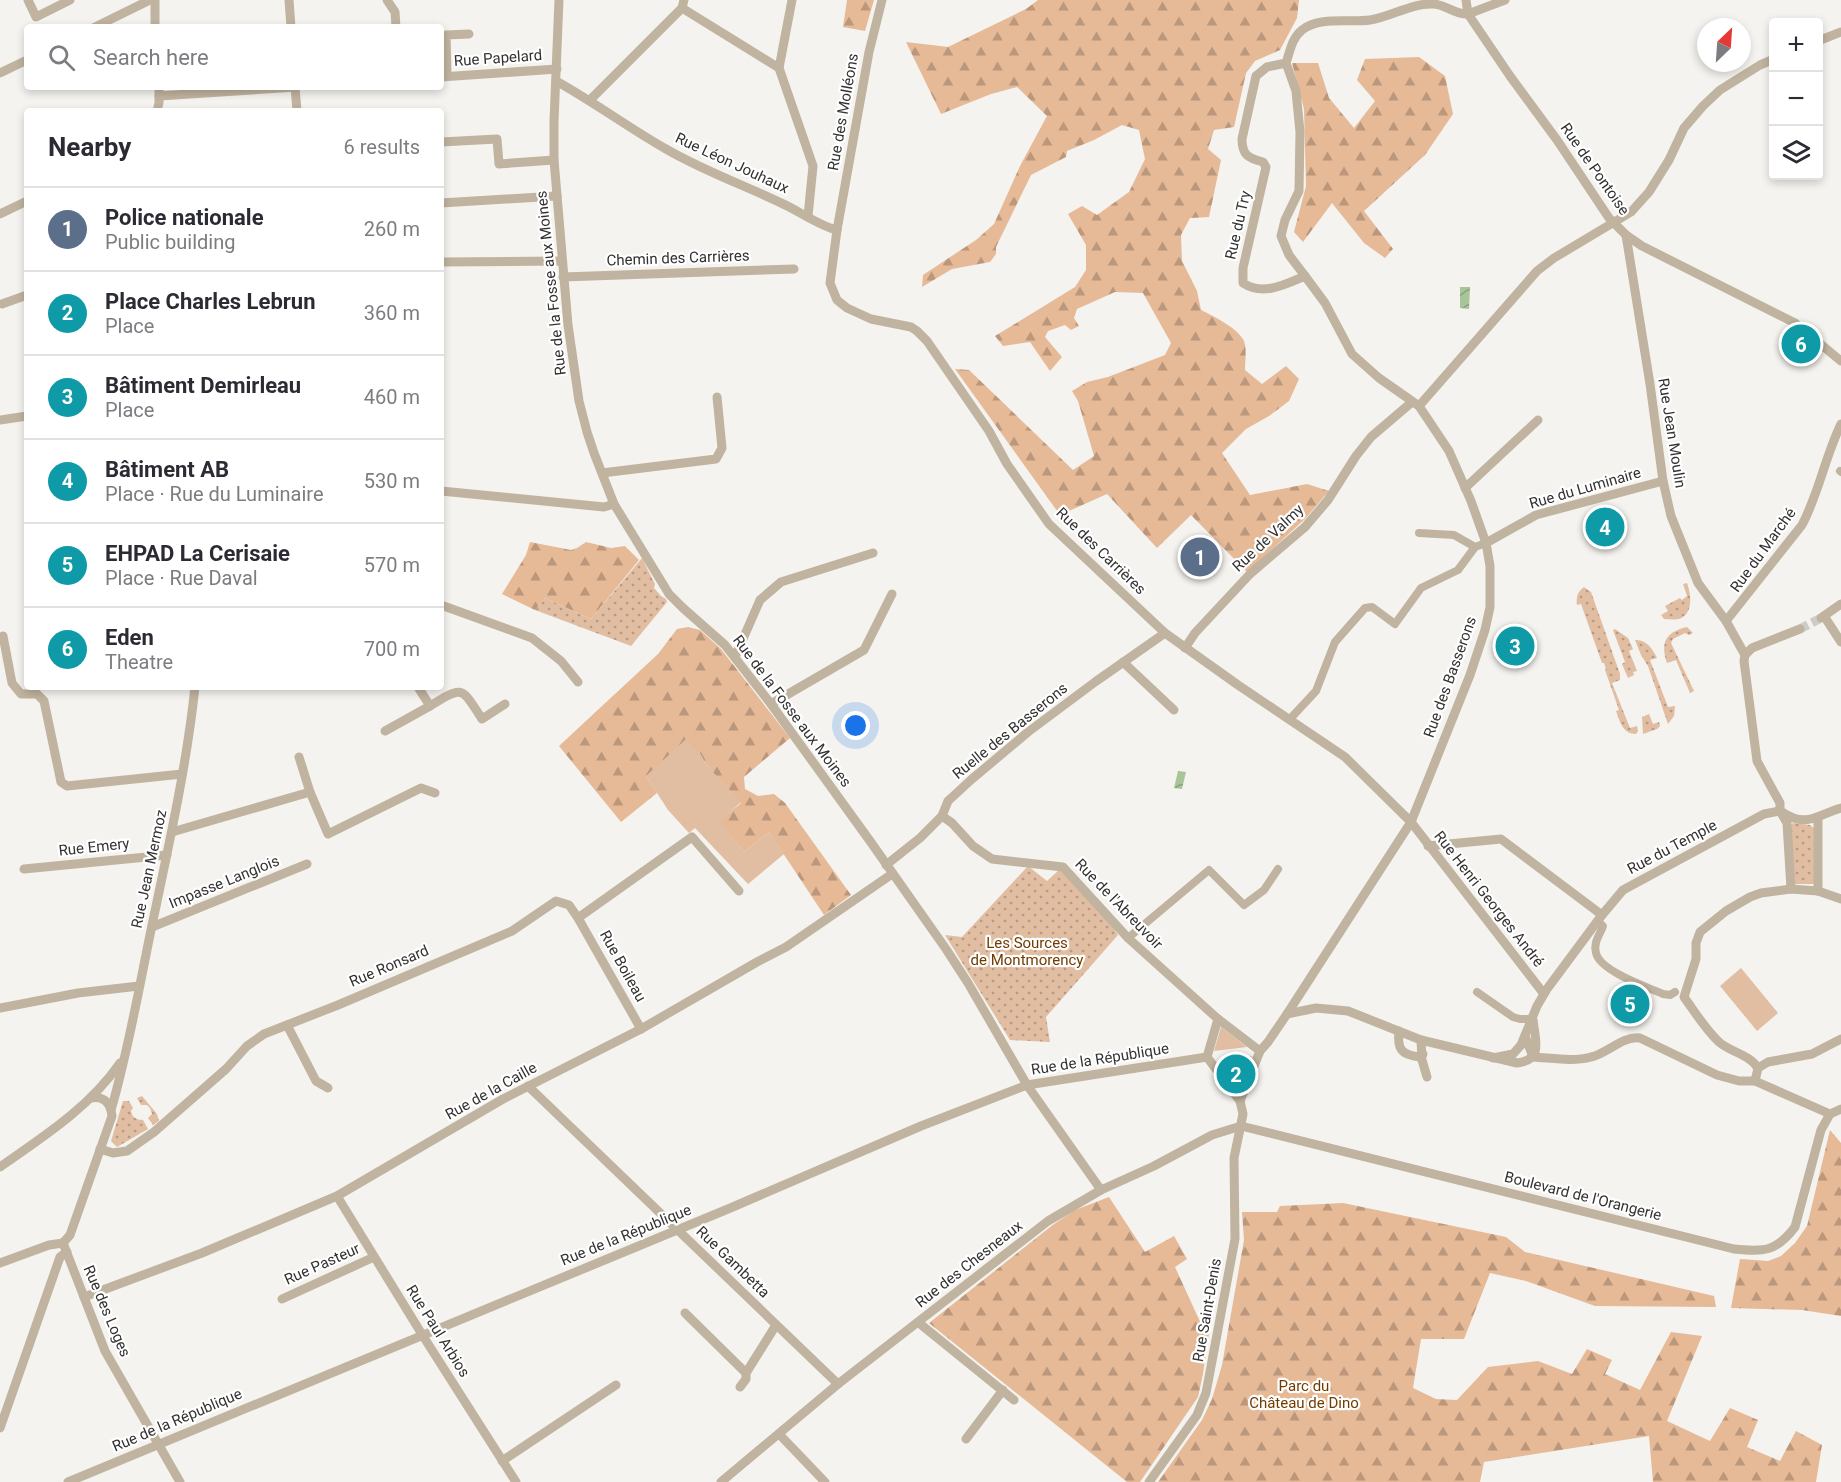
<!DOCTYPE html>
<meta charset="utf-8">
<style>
:root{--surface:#fff;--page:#f7f7f7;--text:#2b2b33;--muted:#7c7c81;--line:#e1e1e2;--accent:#1e6a68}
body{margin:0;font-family:Roboto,sans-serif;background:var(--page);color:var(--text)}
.controls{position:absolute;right:18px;top:18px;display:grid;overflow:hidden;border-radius:6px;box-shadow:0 3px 9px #0003}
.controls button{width:54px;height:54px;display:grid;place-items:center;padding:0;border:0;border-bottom:2px solid var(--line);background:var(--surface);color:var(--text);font:30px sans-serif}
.compass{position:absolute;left:1697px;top:18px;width:54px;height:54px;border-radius:50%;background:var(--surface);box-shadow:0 3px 9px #0003;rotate:25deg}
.you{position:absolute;left:856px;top:726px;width:21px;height:21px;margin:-15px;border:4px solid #fff;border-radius:50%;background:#1a73e8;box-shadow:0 0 0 9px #1a73e833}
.badge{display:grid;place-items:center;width:39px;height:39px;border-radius:50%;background:var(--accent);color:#fff;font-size:20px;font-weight:700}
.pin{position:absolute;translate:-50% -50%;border:3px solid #fff;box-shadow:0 2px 6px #0006}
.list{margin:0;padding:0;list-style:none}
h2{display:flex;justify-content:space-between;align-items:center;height:78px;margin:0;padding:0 24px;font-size:26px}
h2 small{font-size:20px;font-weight:400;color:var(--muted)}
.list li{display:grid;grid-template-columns:39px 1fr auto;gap:18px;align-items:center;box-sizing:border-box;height:84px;padding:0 24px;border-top:2px solid var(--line)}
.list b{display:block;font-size:22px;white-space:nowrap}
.list p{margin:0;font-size:20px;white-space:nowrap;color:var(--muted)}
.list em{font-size:20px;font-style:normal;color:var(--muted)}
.icon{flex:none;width:33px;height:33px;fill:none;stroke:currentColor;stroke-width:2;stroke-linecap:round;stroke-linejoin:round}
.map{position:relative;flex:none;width:1841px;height:1482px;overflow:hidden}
.search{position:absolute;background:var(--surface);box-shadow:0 3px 9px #0003;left:24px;top:24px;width:420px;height:66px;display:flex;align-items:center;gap:15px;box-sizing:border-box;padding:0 21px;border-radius:6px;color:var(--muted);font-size:22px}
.panel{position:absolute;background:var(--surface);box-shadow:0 3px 9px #0003;left:24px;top:108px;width:420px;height:582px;border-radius:6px}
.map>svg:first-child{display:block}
.grass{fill:url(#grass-dots)}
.forest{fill:url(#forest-firs)}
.garden{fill:#e1bda2}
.water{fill:url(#water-waves)}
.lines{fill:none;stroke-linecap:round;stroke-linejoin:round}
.minor-tunnel{stroke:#cdccc9;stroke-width:9;stroke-dasharray:9 4.5;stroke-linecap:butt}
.pedestrian{stroke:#c0b39f;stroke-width:8}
.minor{stroke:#c0b39f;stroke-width:9}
.labels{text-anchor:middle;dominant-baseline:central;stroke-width:4.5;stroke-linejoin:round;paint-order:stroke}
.street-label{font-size:15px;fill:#333231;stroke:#fff}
.park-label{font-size:15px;fill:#713b00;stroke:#fff}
</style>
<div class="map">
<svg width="1841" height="1482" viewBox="0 0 1841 1482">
<defs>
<pattern id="grass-dots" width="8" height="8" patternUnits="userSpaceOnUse" patternTransform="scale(1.5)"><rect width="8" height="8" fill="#e1bda2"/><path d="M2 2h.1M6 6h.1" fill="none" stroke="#b79a85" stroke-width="1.8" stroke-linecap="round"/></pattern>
<pattern id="forest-firs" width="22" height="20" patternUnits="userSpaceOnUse" patternTransform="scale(1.5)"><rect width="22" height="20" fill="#e6b997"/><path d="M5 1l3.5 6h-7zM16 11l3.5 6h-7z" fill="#bb977c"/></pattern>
<pattern id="water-waves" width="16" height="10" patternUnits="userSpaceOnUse" patternTransform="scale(1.5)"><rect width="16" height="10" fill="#a8c599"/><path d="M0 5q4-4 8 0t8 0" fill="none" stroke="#89a17d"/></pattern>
</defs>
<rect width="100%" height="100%" fill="#f4f3ef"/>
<!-- grass -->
<g class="grass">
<polygon points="642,558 655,584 654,588 661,596 666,599 667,602 631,646 535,610 545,598 591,619"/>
<path d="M1687,583C1691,594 1694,614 1679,619C1675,620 1669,619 1664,619L1661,615L1668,611L1665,606L1680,598L1682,600L1687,596L1683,584Z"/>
<path d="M1584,587L1591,592L1620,674V680L1612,683L1630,728L1637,726L1638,731L1636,734C1623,734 1620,722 1616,711L1619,710L1605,670L1606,669L1604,663H1602L1581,604L1577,605C1576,598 1577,592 1584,587Z"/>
<path d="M1687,627L1693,633L1689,635L1685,633L1673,639L1671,643L1694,691L1690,693L1676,660L1667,663C1660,642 1666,632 1687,627Z"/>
<polygon points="1615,629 1628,638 1633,649 1629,651 1637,671 1633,672 1634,675 1628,678 1622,664 1625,662 1613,630"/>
<path d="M1635,640C1646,639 1653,649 1657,658L1650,660L1668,707L1675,706L1674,716L1668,724L1648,666L1641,655Z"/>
<polygon points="1649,714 1653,724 1659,722 1660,726 1657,729 1643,734 1642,717"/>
<polygon points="1793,823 1810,825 1815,829 1816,884 1792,884 1790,826"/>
<polygon points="1028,866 1047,881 1060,869 1105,916 1118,935 1046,1017 1050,1042 1010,1040 945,935 962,937"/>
<polygon points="142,1096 157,1114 159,1121 153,1125 148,1118 152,1114 150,1108 147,1105 141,1105 137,1098"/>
<path d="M123,1101H129L133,1108L131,1111C132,1117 136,1120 143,1120L148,1129L117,1147L111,1141Z"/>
</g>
<!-- forest -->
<g class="forest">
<polygon points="847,0 874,0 865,31 843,27"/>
<path d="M1038,0H1299L1297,18L1280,50L1255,61L1246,73L1234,127L1214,130L1208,149L1221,160L1209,217L1190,218L1181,235L1182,261L1197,291L1201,310C1213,316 1238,328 1244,341C1247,349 1245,361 1245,370L1262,384L1286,366L1299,379L1289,401L1269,416L1246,429L1222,453L1250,495L1307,484L1329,491L1305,519L1247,572L1191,515L1157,548L1107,494L1060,515L955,369L969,370L1073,470L1094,456L1078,401L1072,391L1087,382L1108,377L1165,355L1171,343L1143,293L1115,292L1077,309L1074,318L1079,326L1071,330L1065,325L1048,331L1045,337L1062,357L1050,371L1030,342L1003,346L995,336L1075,287L1086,270V245L1068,214L1082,206L1097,215L1129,192L1145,159L1139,130L1122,125L1094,140L1067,151L1066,157L1031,175L996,247V254L990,262L952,269L922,287L923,275L976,240L994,224L1020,166L1047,116L1017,87L991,94L941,114L906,42L948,47L1026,9Z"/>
<polygon points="1419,57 1445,76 1453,114 1425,155 1364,211 1393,249 1385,258 1364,243 1332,203 1303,242 1294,232 1306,186 1304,109 1292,63 1318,63 1329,98 1354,128 1375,101 1357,80 1365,59"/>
<polygon points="530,542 571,550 577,548 586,542 611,548 625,546 639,560 591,619 545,598 535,610 502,594 526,555"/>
<polygon points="688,627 700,630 721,649 790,738 744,777 745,789 758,796 774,794 785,803 851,895 824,915 769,832 744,852 719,821 741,803 707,766 699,752 646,776 657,793 621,822 559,746 658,654 677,629"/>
<polygon points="1830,1130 1841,1143 1841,1316 1802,1310 1731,1308 1740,1259 1768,1261 1781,1256 1795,1243 1807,1226"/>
<polygon points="1109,1197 1145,1252 1174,1236 1187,1259 1175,1267 1202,1326 1210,1326 1203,1374 1198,1397 1140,1482 1127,1482 929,1323 1054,1224 1075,1210"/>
<polygon points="1343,1203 1506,1237 1525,1252 1714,1296 1716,1307 1595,1306 1526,1281 1490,1273 1464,1339 1421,1339 1413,1388 1436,1399 1457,1400 1488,1367 1538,1361 1572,1374 1587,1349 1612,1360 1605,1374 1640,1390 1671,1332 1702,1336 1667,1421 1710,1441 1730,1408 1758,1420 1747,1447 1780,1461 1796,1431 1822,1445 1816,1482 1653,1482 1649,1436 1484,1462 1480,1482 1158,1482 1202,1420 1212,1399 1222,1365 1244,1240 1242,1212 1277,1212 1280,1206"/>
</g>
<!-- garden -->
<g class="garden">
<polygon points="686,739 699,752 707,766 741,802 720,821 744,852 769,832 784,854 748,884 695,828 689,833 668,810 646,776"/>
<polygon points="1741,968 1778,1013 1757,1031 1720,986"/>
<polygon points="1221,1027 1247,1047 1214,1051"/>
<polygon points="1252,1056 1238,1090 1217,1062"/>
</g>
<!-- water -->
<g class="water">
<polygon points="1460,287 1470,287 1469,309 1460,308"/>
<polygon points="1178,771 1186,772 1182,789 1174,788"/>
</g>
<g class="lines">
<!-- minor-tunnel -->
<polyline class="minor-tunnel" points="1800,629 1821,618"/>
<!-- pedestrian -->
<g class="pedestrian">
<polyline points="1840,471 1841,472"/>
<polyline points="1419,533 1454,535 1475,547"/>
<polyline points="1290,719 1316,691 1335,642 1365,608 1372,607 1395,624 1421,588 1458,570 1475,547 1486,543"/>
<path d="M1597,921L1603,926C1600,935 1593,942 1596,953C1600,971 1647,987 1663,994L1670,995L1675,992"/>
<polyline points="1128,938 1209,870 1244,905 1264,890 1278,869"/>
<polyline points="1477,992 1513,1017 1520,1019 1533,1019"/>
</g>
<!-- minor -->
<g class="minor">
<polyline points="28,0 36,17 70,0"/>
<polyline points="155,0 155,27"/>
<polyline points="289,0 291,27"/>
<polyline points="387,0 395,12 396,27"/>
<polyline points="559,0 554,121 554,160 568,325 579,401 587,432 594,453 614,504 669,594 683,608 725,645 771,704 870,841 946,949 968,983 1027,1085 1101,1190"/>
<polyline points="684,0 682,8 779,68"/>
<polyline points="792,0 779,68 813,166 808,216"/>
<polyline points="882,0 869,52 837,230 830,283 837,300 847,308 871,319 911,327 917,331 927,341 989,431 1007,464 1049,524 1165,633 1238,685 1345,757 1411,822 1544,994"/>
<polyline points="1466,0 1468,14 1510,76 1557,140 1609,218 1626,235 1642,246 1795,323 1841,361"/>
<polyline points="95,27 150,0"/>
<polyline points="1818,41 1841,32"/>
<path d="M1286,63L1296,91L1300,132L1299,191L1285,220L1281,236L1289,255L1305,276C1284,285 1263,296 1243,283V268L1266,167L1263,162C1248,158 1242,155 1242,139L1256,76L1267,67L1286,63C1290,51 1292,38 1302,30C1320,16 1349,23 1370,20C1391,17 1411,3 1433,4C1445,4 1455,15 1468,14L1505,0"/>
<polyline points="0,73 27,60"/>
<polyline points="447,76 446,35 469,34"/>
<polyline points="441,77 557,69"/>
<path d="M556,81C594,102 629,128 666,149C702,170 741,184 779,202C798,210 817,225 837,230"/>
<polyline points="295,87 297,111"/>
<polyline points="159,96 296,87"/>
<polyline points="590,100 682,8"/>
<polyline points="157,111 159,103 159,87"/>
<polyline points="441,142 497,139 499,164 554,160"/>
<polyline points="441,203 557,196"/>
<polyline points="0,214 27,201"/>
<polyline points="1626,235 1650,384 1663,481 1671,516 1698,583 1726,621 1745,655 1744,661 1757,761 1780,803 1780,811 1787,823 1791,889"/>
<polyline points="441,262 561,261"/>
<polyline points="563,277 794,269"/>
<polyline points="2,304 27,295"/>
<polyline points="1419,406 1537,271 1554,258 1631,212 1649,192 1669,160 1684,128 1703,106 1720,90 1760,65 1774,59"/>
<polyline points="0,420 27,416"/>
<polyline points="602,473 716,459 722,448 717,397"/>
<polyline points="1465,488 1538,420"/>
<polyline points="441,491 604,507 614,504"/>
<polyline points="1486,543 1536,515 1663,481"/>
<polyline points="441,605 532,638 561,661 578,682"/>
<polyline points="1824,616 1841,642"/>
<polyline points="1821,618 1841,604"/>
<path d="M1726,621L1802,525C1819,493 1825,457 1841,424"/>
<polyline points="3,636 12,683 21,694 37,694 44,701 61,782 67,786 182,774"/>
<polyline points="1185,648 1195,633 1250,574 1305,527 1328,500 1356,456 1371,437 1412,402"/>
<polyline points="1745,655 1752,648 1800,629"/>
<polyline points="735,657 760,600 781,582 873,553"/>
<polyline points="1123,662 1174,710"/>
<path d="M418,687L430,706C464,685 461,687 482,719L505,704"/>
<polyline points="771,704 864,650 892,594"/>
<polyline points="385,731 430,706"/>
<polyline points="310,792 328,834 421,788 435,793"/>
<path d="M1782,812C1807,829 1818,814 1841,808"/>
<polyline points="942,816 952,823 973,846 992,859 1063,867 1128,938 1218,1019 1260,1051"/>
<polyline points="1818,818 1818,891"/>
<polyline points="172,832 310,792 299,757"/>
<polyline points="1428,846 1501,839 1602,915"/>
<polyline points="886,865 920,838 942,816 948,801 972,779 1028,732 1095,682 1165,633"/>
<polyline points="24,869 167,855"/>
<polyline points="578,918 692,837 739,891"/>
<polyline points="152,927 307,864"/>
<polyline points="0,1008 78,993 139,986"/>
<path d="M1287,1014L1316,1008L1348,1011L1421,1040L1517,1063C1544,1060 1535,1039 1533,1020"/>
<polyline points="287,1025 316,1081 328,1088"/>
<path d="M1399,1031C1397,1049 1401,1055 1420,1057L1423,1054"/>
<path d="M1525,1036L1533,1057C1552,1058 1573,1062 1591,1057C1608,1053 1622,1036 1640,1038L1717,1075L1739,1081H1755L1830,1114"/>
<polyline points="1421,1040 1422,1060 1427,1077"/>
<polyline points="1207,1057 1218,1019"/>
<polyline points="1493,1058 1513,1054 1521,1045 1537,1006 1547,989 1602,915 1623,890 1764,814 1780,811"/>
<polyline points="1758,1068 1768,1062 1812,1054 1841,1039"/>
<path d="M1755,1081L1758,1068C1749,1054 1730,1052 1719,1042C1705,1029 1695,1012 1684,997L1696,959V943L1700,932L1726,911L1750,897L1761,893L1791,889L1818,891L1841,899"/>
<polyline points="528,1086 838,1384"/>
<path d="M91,1098C101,1096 108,1100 111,1110"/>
<polyline points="1240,1101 1260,1051 1268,1042 1287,1014 1411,822 1470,675 1485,630 1490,607 1490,566 1486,543 1471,501 1449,451 1419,406 1379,378 1352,354 1325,303 1305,276"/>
<polyline points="1830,1114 1841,1109"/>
<path d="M1241,1126L1734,1249C1764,1252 1776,1252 1795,1227L1821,1130L1830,1114"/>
<polyline points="100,1149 113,1153 127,1151 154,1132 226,1069 247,1046 264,1034 338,1005 512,931 556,901 569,905 578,918 641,1029"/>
<path d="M0,1167C43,1137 90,1107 120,1063"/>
<polyline points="337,1196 423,1336 516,1482"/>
<path d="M63,1243L70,1235L112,1116L111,1110C128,1052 138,993 150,935C167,853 186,771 195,687"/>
<polyline points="63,1243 105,1351 180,1482"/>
<polyline points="0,1263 49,1245 63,1243"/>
<polyline points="84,1297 202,1253 337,1196 503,1099 641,1029 757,962 786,947 892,874"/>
<polyline points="282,1299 374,1257"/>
<polyline points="685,1313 746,1373"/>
<polyline points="919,1323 1014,1400"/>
<polyline points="740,1387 746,1379 746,1373 776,1325"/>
<polyline points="0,1428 60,1257 67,1252"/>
<polyline points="779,1434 825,1482"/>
<polyline points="966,1439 1003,1390"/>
<polyline points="502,1461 616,1385"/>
<polyline points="68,1482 728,1209 921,1126 1027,1085 1207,1057"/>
<polyline points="721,1482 838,1384 1048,1221 1101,1190 1154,1166 1212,1135 1241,1126"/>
<polyline points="1149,1482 1197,1415 1206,1393 1235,1239 1234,1158 1243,1114 1240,1101 1207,1057"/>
</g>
</g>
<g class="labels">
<!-- street labels -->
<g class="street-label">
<text transform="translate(498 58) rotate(-4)">Rue Papelard</text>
<text transform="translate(843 112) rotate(-80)">Rue des Molléons</text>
<text transform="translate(732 163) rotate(25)">Rue Léon Jouhaux</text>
<text transform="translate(1595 169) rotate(55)">Rue de Pontoise</text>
<text transform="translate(1238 225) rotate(-77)">Rue du Try</text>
<text transform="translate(678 258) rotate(-2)">Chemin des Carrières</text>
<text transform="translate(551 283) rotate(-96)">Rue de la Fosse aux Moines</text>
<text transform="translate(1672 433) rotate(81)">Rue Jean Moulin</text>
<text transform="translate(1585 488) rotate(-16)">Rue du Luminaire</text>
<text transform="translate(1268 538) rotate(-43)">Rue de Valmy</text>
<text transform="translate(1763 550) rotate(-54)">Rue du Marché</text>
<text transform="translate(1101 551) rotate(44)">Rue des Carrières</text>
<text transform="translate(1450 677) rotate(-70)">Rue des Basserons</text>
<text transform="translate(792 711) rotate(53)">Rue de la Fosse aux Moines</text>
<text transform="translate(1010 731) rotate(-39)">Ruelle des Basserons</text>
<text transform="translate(94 847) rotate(-6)">Rue Emery</text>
<text transform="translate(1672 847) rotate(-28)">Rue du Temple</text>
<text transform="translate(149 869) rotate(-78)">Rue Jean Mermoz</text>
<text transform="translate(224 882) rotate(-22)">Impasse Langlois</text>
<text transform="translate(1489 899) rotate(52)">Rue Henri Georges André</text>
<text transform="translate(1119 904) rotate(46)">Rue de l'Abreuvoir</text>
<text transform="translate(389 966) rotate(-23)">Rue Ronsard</text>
<text transform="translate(623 966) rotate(61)">Rue Boileau</text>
<text transform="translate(1100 1059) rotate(-9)">Rue de la République</text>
<text transform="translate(491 1091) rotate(-29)">Rue de la Caille</text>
<text transform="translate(1583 1196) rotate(14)">Boulevard de l'Orangerie</text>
<text transform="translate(626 1235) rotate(-22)">Rue de la République</text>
<text transform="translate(733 1262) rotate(44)">Rue Gambetta</text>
<text transform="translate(322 1264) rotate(-24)">Rue Pasteur</text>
<text transform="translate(969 1264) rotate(-38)">Rue des Chesneaux</text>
<text transform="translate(1207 1310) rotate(-80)">Rue Saint-Denis</text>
<text transform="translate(107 1311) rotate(67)">Rue des Loges</text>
<text transform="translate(438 1331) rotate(58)">Rue Paul Arbios</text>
<text transform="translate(177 1420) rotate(-23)">Rue de la République</text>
</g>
<!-- park labels -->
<g class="park-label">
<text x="1027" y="943">Les Sources<tspan x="1027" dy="17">de Montmorency</tspan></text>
<text x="1304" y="1386">Parc du<tspan x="1304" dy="17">Château de Dino</tspan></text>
</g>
</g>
</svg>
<div class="controls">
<button>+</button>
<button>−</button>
<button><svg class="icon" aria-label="layers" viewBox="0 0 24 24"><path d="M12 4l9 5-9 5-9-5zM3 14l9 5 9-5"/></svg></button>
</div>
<svg class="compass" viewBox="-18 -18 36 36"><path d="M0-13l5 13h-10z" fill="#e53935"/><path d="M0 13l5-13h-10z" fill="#7c7c81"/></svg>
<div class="you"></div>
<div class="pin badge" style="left:1200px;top:557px;background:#5c6f8a">1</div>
<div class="pin badge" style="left:1236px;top:1074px;background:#0f9aa8">2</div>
<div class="pin badge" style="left:1515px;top:646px;background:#0f9aa8">3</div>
<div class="pin badge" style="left:1605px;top:527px;background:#0f9aa8">4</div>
<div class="pin badge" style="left:1630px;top:1004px;background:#0f9aa8">5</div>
<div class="pin badge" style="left:1801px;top:344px;background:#0f9aa8">6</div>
<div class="search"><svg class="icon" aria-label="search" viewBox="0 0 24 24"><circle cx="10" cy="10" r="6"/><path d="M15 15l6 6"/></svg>Search here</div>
<section class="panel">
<h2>Nearby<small>6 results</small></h2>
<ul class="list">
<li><span class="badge" style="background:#5c6f8a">1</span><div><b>Police nationale</b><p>Public building</p></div><em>260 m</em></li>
<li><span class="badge" style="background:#0f9aa8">2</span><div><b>Place Charles Lebrun</b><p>Place</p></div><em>360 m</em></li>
<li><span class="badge" style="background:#0f9aa8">3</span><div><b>Bâtiment Demirleau</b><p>Place</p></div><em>460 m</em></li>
<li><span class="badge" style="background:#0f9aa8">4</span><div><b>Bâtiment AB</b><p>Place · Rue du Luminaire</p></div><em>530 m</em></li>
<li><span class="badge" style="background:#0f9aa8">5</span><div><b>EHPAD La Cerisaie</b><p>Place · Rue Daval</p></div><em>570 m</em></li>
<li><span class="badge" style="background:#0f9aa8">6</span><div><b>Eden</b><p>Theatre</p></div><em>700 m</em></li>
</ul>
</section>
</div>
